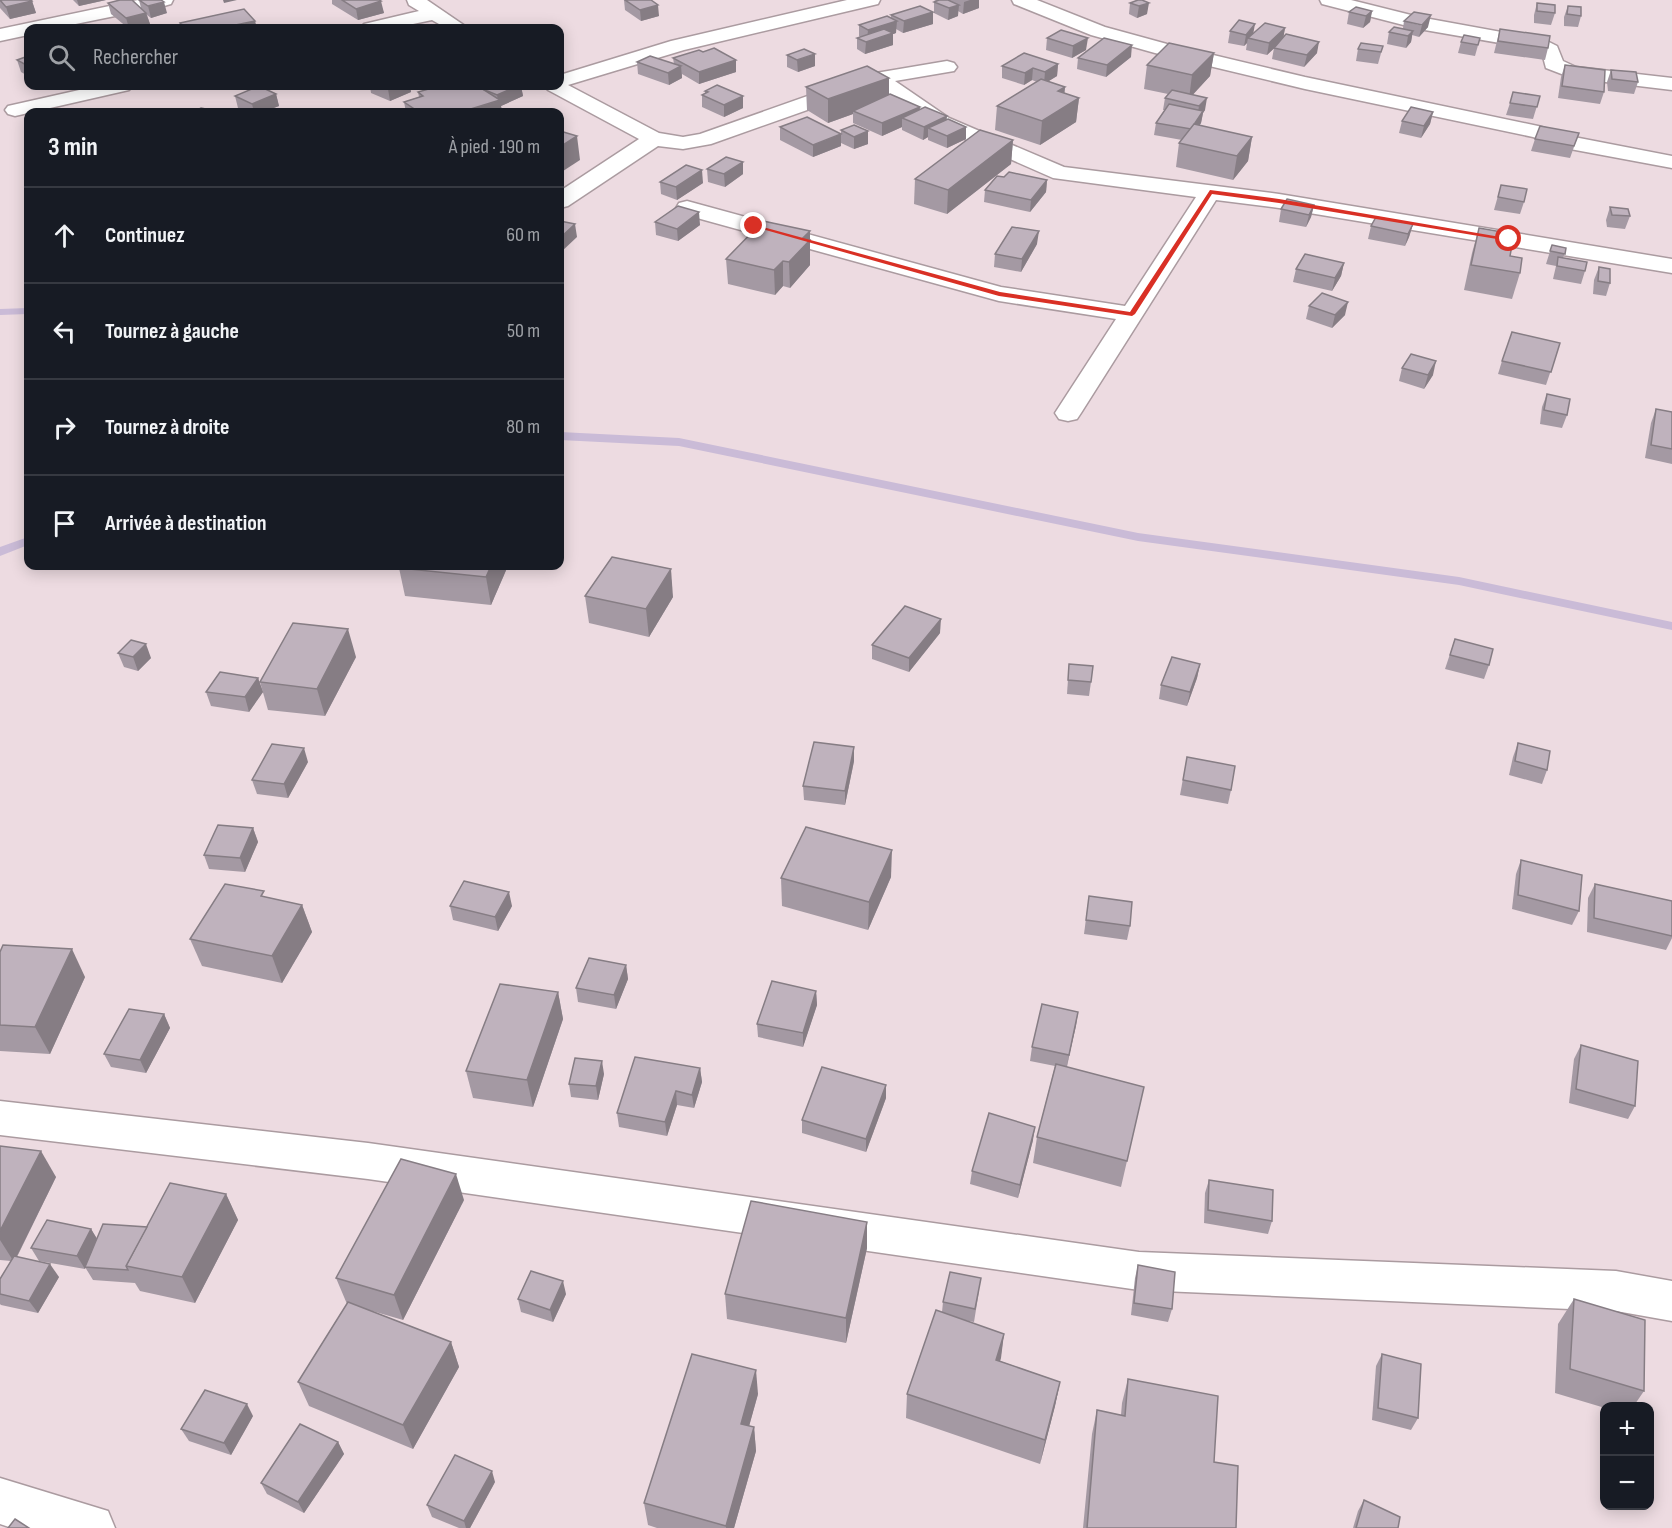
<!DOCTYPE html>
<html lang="fr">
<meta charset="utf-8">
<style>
:root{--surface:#171b24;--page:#20242c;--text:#f1f3f6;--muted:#9ea1a6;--line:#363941}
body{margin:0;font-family:"Sofia Sans Condensed",sans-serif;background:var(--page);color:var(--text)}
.controls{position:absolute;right:18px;bottom:18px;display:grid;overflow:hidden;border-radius:12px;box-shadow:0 3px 15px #0003}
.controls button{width:54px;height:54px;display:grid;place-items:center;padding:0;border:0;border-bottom:2px solid var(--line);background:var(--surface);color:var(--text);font:30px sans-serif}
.stop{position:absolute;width:18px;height:18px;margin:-14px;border:4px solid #d93025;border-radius:50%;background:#fff}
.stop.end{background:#d93025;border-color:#fff;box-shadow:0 2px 6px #0008}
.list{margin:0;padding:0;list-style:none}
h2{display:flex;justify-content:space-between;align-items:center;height:78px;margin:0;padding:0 24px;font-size:26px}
h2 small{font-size:20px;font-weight:400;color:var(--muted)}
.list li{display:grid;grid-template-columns:39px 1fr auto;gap:18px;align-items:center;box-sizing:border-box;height:96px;padding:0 24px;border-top:2px solid var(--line)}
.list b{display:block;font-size:22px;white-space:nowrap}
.list em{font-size:20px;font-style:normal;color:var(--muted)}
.icon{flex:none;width:33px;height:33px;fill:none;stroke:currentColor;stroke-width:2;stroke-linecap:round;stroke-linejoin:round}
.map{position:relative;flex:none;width:1672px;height:1528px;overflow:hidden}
.search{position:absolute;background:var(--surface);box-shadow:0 3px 15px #0003;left:24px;top:24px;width:540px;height:66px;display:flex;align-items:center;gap:15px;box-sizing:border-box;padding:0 21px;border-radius:12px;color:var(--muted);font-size:22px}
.panel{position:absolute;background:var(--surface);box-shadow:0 3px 15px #0003;left:24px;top:108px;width:540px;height:462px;border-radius:12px}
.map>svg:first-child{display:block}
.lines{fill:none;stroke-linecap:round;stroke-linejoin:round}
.stream{fill:#cabbd7;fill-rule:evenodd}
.street-casing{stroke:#ab9ba0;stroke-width:3}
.street{fill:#fff;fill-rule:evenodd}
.wall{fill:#a499a3}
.shaded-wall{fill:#867d84}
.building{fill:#bfb2bd;stroke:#867d84;stroke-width:1.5}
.route{fill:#d93025}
</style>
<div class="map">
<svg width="1672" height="1528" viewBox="0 0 1672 1528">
<rect width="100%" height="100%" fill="#eddbe1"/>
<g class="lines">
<!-- stream -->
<g class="stream">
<polygon points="28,308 28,314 0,315 0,309"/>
<polygon points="560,432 679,438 1138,533 1459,577 1672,622 1672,630 1459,585 1138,541 679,446 560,440"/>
<polygon points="28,537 28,545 0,556 0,547"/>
</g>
<!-- street casing -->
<g class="street-casing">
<g id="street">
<polygon points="138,0 173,0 171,4 164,6 56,28 28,28 28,35 0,41 0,29"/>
<polygon points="407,0 427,0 468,28 446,28 432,20 394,28 361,28 364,24 419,11 409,5"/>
<polygon points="847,0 880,0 878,4 684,50 568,85 659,133 683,137 700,134 870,74 947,61 954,63 957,67 954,71 895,81 949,118 1064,167 1279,194 1672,259 1672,273 1279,208 1216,200 1081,413 1077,419 1068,421 1059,419 1055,413 1116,319 999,301 679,213 676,208 679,203 687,201 1001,287 1125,306 1196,197 1053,178 935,126 875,86 711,144 683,149 658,146 568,206 560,208 560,191 639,139 548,90 545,86 560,86 560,75 671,41"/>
<polygon points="1012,0 1037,0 1105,27 1167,44 1305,77 1538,126 1574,137 1672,156 1672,168 1570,149 1533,137 1305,89 1155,53 1091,35 1014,4"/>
<polygon points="1320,0 1351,0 1419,17 1545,40 1557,46 1563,61 1576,67 1672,78 1672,90 1572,78 1546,68 1542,53 1534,49 1419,29 1322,4"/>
<polygon points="97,86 132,86 129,90 15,116 8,114 5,110 8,106"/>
<polygon points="0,1101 368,1143 1139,1252 1616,1271 1672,1281 1672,1321 1616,1311 1139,1290 368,1179 0,1135"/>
<polygon points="0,1478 108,1511 115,1528 12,1528 0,1524"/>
</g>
</g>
<!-- street -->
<use href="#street" class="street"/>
</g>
<!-- wall -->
<g class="wall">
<polygon points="0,0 32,1 36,13 10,19 0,8"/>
<polygon points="73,0 106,0 79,6"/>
<polygon points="139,0 167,13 151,18 147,15 150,24 132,28 128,28 111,14 108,3 141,8"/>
<polygon points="332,0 379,0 384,13 358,20 332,4"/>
<polygon points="624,0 651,0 659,16 641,21 625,10"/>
<polygon points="934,0 979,0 979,8 963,14 958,11 958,16 948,20 934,13 934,2 936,1"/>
<polygon points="1138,0 1147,14 1137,18 1129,14 1130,3"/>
<polygon points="1537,3 1555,13 1551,25 1534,23 1534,15"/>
<polygon points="1568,6 1581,16 1578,27 1564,26 1564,17"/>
<polygon points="1372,11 1370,22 1363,28 1347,24 1349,12"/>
<polygon points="933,12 933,24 903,33 896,29 896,33 893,34 893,45 865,54 857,49 857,38 860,37 859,36 859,25 891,18 891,15"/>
<polygon points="1404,21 1428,27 1419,37 1412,35 1411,42 1406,48 1387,44 1389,32 1403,28"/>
<polygon points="1285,28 1283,38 1317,53 1304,67 1272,59 1274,48 1267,55 1246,50 1247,43 1244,46 1228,43 1230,31 1254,33"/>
<polygon points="1500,29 1548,48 1545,60 1494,53"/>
<polygon points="1047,38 1086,50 1072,58 1046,50"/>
<polygon points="1480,38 1475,56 1458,53 1461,42"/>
<polygon points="1383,46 1378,64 1356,61 1358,49"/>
<polygon points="1214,53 1210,76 1192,95 1205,110 1203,113 1201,123 1199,126 1252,137 1248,161 1233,180 1176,167 1179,143 1182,140 1154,135 1156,123 1165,110 1163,110 1165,98 1168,94 1144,89 1147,65"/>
<polygon points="787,55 815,66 798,72 787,67"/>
<polygon points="28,56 28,76 21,72 17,60"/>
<polygon points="1131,57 1106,77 1077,69 1078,58"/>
<polygon points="673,58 736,72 699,84 682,74 682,78 669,85 638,74 637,62 674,64"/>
<polygon points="1058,64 1057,76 1047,82 1065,87 1064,94 1079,98 1076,122 1040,145 995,130 997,106 1037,82 1032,80 1024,85 1002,78 1002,66"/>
<polygon points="1565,65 1604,92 1600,104 1558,98 1561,77"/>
<polygon points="1611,70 1638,82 1634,94 1608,91 1607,82"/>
<polygon points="889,78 889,95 920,107 919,110 947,119 966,139 947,148 928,140 928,137 923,140 902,130 902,127 882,136 853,123 853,114 828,123 807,110 806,87"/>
<polygon points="370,86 410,86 411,92 390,101 371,93"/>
<polygon points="496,86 521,86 523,96 501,106 502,112 406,112 404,102 419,97 418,92 485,90"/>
<polygon points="705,91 743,96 743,108 724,117 702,107 702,95 705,93"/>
<polygon points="276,94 279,106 263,112 248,112 238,108 235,96"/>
<polygon points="1540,96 1533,119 1506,115 1510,103"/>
<polygon points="1433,112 1430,124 1421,138 1399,133 1402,121"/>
<polygon points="780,127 841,146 813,157 780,140"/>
<polygon points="841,130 868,131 868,144 854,149 841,143"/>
<polygon points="1579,133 1570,158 1531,151 1535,139"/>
<polygon points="1013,140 1011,164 947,214 914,204 915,179"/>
<polygon points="743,162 743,174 725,187 708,182 707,169"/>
<polygon points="1004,177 1047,180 1046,192 1030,212 984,202 985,190"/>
<polygon points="660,182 703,183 677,200 661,194"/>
<polygon points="1501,185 1524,202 1520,214 1494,210"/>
<polygon points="1314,205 1311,217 1306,227 1279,222 1281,209"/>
<polygon points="1610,207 1630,216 1625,229 1607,227 1606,220"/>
<polygon points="655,222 700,225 678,241 656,235"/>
<polygon points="1413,224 1409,237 1405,246 1368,239 1371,226"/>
<polygon points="1479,228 1510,256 1520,273 1512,299 1464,290 1472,253"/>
<polygon points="810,231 810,265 790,288 783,286 775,295 728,284 726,259"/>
<polygon points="1037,244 1021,272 994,267 995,254"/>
<polygon points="1552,245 1566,248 1563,258 1585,271 1581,284 1553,279 1556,266 1546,264"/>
<polygon points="1344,263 1341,276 1332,291 1293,282 1296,269"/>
<polygon points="1599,267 1610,283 1606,296 1593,294 1594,280"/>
<polygon points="1309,306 1345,315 1332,328 1306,319"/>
<polygon points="1560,343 1546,385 1498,374 1502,361"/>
<polygon points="1402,368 1433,375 1424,389 1399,381"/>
<polygon points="1547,394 1567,415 1562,428 1540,424 1542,407"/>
<polygon points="1656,409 1672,412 1672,464 1645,458 1651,423"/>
<polygon points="401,566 507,566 507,568 491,605 405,596 399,568"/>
<polygon points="585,596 673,597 649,637 589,623"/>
<polygon points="940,633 909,672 872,659 872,645"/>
<polygon points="1455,639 1489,665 1484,679 1445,669"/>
<polygon points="118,653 151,658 138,671 124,667"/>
<polygon points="356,657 325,716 268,710 260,682"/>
<polygon points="1069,664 1091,682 1089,696 1067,694"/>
<polygon points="1200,664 1197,678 1187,706 1159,699 1161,685"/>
<polygon points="258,678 263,692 249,712 211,706 206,692"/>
<polygon points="1518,743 1547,770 1542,784 1509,775 1513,757"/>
<polygon points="1187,757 1231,790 1228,804 1180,795"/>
<polygon points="854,761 845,805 804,800 803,786"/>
<polygon points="308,762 288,798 257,794 252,780"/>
<polygon points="253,828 258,842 245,872 209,869 204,855"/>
<polygon points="1521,860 1579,911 1572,925 1512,909 1516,874"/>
<polygon points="891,877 868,930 782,906 781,878"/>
<polygon points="1595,884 1672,901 1672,938 1666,950 1587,932 1588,898"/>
<polygon points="1089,896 1130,926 1127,940 1084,934"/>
<polygon points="266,897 302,905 312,932 282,983 202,966 190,939"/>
<polygon points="450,906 512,906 498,931 453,920"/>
<polygon points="0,952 85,977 50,1054 0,1051"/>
<polygon points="626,965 628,979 616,1009 578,1002 576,988"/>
<polygon points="816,991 817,1005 803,1047 758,1037 757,1024"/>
<polygon points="558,992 563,1019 533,1107 473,1098 466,1071"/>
<polygon points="1078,1012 1067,1067 1144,1087 1121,1187 1033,1163 1037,1137 1055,1066 1030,1061 1032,1047"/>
<polygon points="164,1014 170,1028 146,1073 111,1067 104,1054"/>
<polygon points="1581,1045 1635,1106 1628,1119 1569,1103 1574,1059"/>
<polygon points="700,1068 702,1082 694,1108 677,1105 667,1136 619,1127 617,1113"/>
<polygon points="604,1074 598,1100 571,1097 569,1084"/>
<polygon points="886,1098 866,1152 802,1133 802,1120"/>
<polygon points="1033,1140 1018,1198 970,1184 972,1171"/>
<polygon points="0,1146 56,1177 17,1257 59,1277 38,1313 1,1305 0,1304 0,1279 11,1261 0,1260"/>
<polygon points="1209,1180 1272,1221 1268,1234 1204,1223 1205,1193"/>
<polygon points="226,1194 238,1220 195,1303 140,1291 135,1283 93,1280 85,1267 85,1269 39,1261 31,1248 91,1229 97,1239 147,1227"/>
<polygon points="464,1200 403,1320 369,1310 451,1342 459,1367 413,1449 309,1406 298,1382 347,1304 336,1278"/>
<polygon points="867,1222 867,1248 846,1343 727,1319 725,1294"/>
<polygon points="1138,1265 1172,1309 1168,1322 1131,1315 1135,1278"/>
<polygon points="979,1291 974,1322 963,1320 1004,1334 1000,1361 1060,1382 1055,1406 1040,1464 906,1418 907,1394 942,1312 943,1302"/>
<polygon points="566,1294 553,1322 521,1312 518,1299"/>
<polygon points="1574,1299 1644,1391 1633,1407 1605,1407 1605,1408 1555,1393 1558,1324"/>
<polygon points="1382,1354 1418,1418 1411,1430 1372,1420 1376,1366"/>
<polygon points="1128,1379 1214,1462 1236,1528 1083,1528 1092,1434 1097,1410 1121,1415 1122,1403"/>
<polygon points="758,1394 749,1426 754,1427 756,1451 734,1528 657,1528 648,1525 644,1503"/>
<polygon points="253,1416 231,1455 189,1441 181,1429"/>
<polygon points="338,1442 344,1454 304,1513 267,1494 261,1483"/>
<polygon points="495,1482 470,1528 459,1528 432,1517 427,1505"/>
<polygon points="1364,1500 1398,1528 1353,1528 1358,1511"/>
</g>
<!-- shaded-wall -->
<g class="shaded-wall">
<polygon points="77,0 106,0 79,6"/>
<polygon points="223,0 237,0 224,3"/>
<polygon points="970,0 979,0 979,8 963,14 964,2"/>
<polygon points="32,1 36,13 10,19 6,7"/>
<polygon points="381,1 384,13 358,20 356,9"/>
<polygon points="164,2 167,13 151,18 148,6"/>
<polygon points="1149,3 1147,14 1137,18 1139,6"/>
<polygon points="658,5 659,16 641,21 640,10"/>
<polygon points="959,5 958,16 948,20 949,8"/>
<polygon points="1372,11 1370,22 1363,28 1366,16"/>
<polygon points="933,12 933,24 903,33 904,21"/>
<polygon points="146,13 150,24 129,28 126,18"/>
<polygon points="1431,15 1428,27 1419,37 1422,25"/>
<polygon points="255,21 257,28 221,28"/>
<polygon points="897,21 896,33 893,34 893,45 865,54 866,42 867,41 868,30"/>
<polygon points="1255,24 1253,35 1248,38 1247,43 1244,46 1246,35"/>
<polygon points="1285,28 1283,40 1267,55 1269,43"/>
<polygon points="1413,31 1411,42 1406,48 1408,36"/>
<polygon points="1088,38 1086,50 1072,58 1073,46"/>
<polygon points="1319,42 1317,53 1304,67 1307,55"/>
<polygon points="1132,45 1131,57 1106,77 1107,65"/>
<polygon points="1214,53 1210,76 1189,99 1192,75"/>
<polygon points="815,54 815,66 798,72 797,60"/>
<polygon points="736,60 736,72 699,84 699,72"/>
<polygon points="1058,64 1057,76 1044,84 1045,72"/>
<polygon points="681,66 682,78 669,85 668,73"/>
<polygon points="1033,68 1032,80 1024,85 1025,73"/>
<polygon points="889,78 889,102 853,111 853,114 828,123 828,99"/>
<polygon points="396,86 410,86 411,92 390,101 388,89"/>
<polygon points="518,86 521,86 523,96 501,106 502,112 461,112 498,101 497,95"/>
<polygon points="1065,87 1063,108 1079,98 1076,122 1040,145 1042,121 1058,91"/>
<polygon points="276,94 279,106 263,112 254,112 252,104"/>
<polygon points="743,96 743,108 724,117 724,105"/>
<polygon points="1207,98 1205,110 1203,113 1201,123 1189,141 1191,129 1197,118 1199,106"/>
<polygon points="920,107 919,119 902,118 902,127 882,136 882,123"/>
<polygon points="1433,112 1430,124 1421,138 1424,126"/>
<polygon points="947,116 946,128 928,128 928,137 923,140 924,127"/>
<polygon points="966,127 966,139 947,148 947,136"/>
<polygon points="868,131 868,144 854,149 854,137"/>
<polygon points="841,134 841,146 813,157 813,145"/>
<polygon points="577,136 580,160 560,173 560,147"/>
<polygon points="1252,137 1248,161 1233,180 1237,156"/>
<polygon points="1013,140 1011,164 947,214 948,190"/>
<polygon points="743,162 743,174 725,187 724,174"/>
<polygon points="702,170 703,183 677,200 676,187"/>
<polygon points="1047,180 1046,192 1030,212 1031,200"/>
<polygon points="1314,205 1311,217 1306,227 1309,215"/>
<polygon points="699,212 700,225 678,241 677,229"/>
<polygon points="575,224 577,237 560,253 560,238"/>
<polygon points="1413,224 1409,237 1405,246 1408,234"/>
<polygon points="810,231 810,265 790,288 789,262 803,238"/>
<polygon points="1039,231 1037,244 1021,272 1022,259"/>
<polygon points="783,261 783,286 775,295 774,270"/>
<polygon points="1344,263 1341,276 1332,291 1335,278"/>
<polygon points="1348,302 1345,315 1332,328 1335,315"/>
<polygon points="1436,361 1433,375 1424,389 1428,375"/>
<polygon points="491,566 507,566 507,568 491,605 486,577"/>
<polygon points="671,569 673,597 649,637 646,609"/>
<polygon points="941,619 940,633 909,672 909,658"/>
<polygon points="348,629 356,657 325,716 317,689"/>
<polygon points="146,644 151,658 138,671 133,657"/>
<polygon points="1200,664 1197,678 1187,706 1190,692"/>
<polygon points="258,678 263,692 249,712 245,697"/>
<polygon points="854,747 854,761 845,805 845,791"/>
<polygon points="304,748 308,762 288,798 284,784"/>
<polygon points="253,828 258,842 245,872 240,858"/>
<polygon points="892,850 891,877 868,930 869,902"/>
<polygon points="509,892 512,906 498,931 495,917"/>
<polygon points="302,905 312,932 282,983 272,956"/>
<polygon points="72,949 85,977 50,1054 35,1027"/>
<polygon points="626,965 628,979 616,1009 614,995"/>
<polygon points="816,991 817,1005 803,1047 803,1033"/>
<polygon points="558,992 563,1019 533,1107 527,1080"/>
<polygon points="1078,1012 1076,1026 1066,1069 1069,1055"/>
<polygon points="164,1014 170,1028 146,1073 140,1060"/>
<polygon points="602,1061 604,1074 598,1100 596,1086"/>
<polygon points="700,1068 702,1082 694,1108 692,1095"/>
<polygon points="886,1085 886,1098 866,1152 866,1139"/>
<polygon points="676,1091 677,1105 667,1136 665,1122"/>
<polygon points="1035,1127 1033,1140 1018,1198 1020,1185"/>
<polygon points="41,1151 56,1177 14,1262 0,1240 0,1231"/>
<polygon points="456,1174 464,1200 403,1320 394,1295"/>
<polygon points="226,1194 238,1220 195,1303 182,1277"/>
<polygon points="867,1222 867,1248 846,1343 846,1318"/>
<polygon points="91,1229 99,1242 85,1269 77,1256"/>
<polygon points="50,1264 59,1277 38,1313 29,1301"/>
<polygon points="563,1281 566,1294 553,1322 550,1310"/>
<polygon points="1004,1334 1001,1358 993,1384 996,1360"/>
<polygon points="451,1342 459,1367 413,1449 403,1425"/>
<polygon points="756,1370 758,1394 743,1448 741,1424"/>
<polygon points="1060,1382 1055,1406 1040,1464 1045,1440"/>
<polygon points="247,1404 253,1416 231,1455 224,1443"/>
<polygon points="754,1427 756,1451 734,1528 726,1528 726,1526"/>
<polygon points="338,1442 344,1454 304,1513 298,1502"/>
<polygon points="492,1471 495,1482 470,1528 466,1528 464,1521"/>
</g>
<!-- building -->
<g class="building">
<polygon points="0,0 31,0 32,1 6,7"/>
<polygon points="120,0 132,0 146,13 126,18 108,3"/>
<polygon points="139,0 161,0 164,2 148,6"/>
<polygon points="342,0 379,0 381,1 356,9"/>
<polygon points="625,0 651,0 658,5 640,10"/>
<polygon points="939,0 948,0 959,5 949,8 934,2"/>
<polygon points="1138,0 1142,0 1149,3 1139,6 1130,3"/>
<polygon points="1537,3 1555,5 1555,13 1537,11"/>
<polygon points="920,6 933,12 904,21 891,15"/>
<polygon points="1568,6 1581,7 1581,16 1567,14"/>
<polygon points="1356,7 1372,11 1366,16 1349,12"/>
<polygon points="244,9 255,21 221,28 184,28 180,23"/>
<polygon points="1414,12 1431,15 1422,25 1404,21"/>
<polygon points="887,16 897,21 868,30 859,25"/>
<polygon points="1239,20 1255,24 1246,35 1230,31"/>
<polygon points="1265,23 1285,28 1269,43 1248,38"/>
<polygon points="1394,27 1413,31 1408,36 1389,32"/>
<polygon points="884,29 893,33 866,42 857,38"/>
<polygon points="1500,29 1550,36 1548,48 1498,41"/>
<polygon points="1061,30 1088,38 1073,46 1047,38"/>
<polygon points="1286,34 1319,42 1307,55 1274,48"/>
<polygon points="1464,35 1480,38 1478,45 1461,42"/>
<polygon points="1104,38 1132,45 1107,65 1078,58"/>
<polygon points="1169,43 1214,53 1192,75 1147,65"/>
<polygon points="1361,43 1383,46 1381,52 1358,49"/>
<polygon points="714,48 736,60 699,72 673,58 699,50 703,52"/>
<polygon points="804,49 815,54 797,60 787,55"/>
<polygon points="1024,53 1058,64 1045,72 1033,68 1025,73 1002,66"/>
<polygon points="28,56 28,66 17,60"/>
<polygon points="650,56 681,66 668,73 637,62"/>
<polygon points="1565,65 1605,70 1604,92 1562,86"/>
<polygon points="867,66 889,78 828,99 806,87"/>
<polygon points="1611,70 1636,72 1638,82 1612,79"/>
<polygon points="1041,79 1065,87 1058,91 1079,98 1042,121 997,106"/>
<polygon points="717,85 743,96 724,105 702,95 708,92 705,91"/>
<polygon points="259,86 276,94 252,104 235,96"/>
<polygon points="379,86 396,86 388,89"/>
<polygon points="439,86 478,86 500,100 461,112 419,112 404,102 423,96 418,92"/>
<polygon points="496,86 518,86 497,95 485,90"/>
<polygon points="1172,90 1207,98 1199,106 1165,98"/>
<polygon points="1513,92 1540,96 1537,107 1510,103"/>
<polygon points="890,94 920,107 882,123 853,111"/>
<polygon points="1169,104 1203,111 1191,129 1156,123"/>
<polygon points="925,107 947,116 924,127 902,118"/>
<polygon points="1411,107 1433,112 1424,126 1402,121"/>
<polygon points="201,108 220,112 193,112"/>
<polygon points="807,117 841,134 813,145 780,127"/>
<polygon points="948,119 966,127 947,136 928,128"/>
<polygon points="1194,124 1252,137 1237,156 1179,143"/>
<polygon points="854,125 868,131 854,137 841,130"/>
<polygon points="1540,126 1579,133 1574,146 1535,139"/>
<polygon points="980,130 1013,140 948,190 915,179"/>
<polygon points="560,131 577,136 560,147"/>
<polygon points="726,157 743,162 724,174 707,169"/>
<polygon points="686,165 702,170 676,187 660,182"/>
<polygon points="1009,172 1047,180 1031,200 985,190 997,176 1004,177"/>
<polygon points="1501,185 1527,189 1524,202 1498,197"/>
<polygon points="1287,199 1314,205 1309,215 1281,209"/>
<polygon points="678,206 699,212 677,229 655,222"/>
<polygon points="1610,207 1628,209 1630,216 1612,215"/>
<polygon points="1376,217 1413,224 1408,234 1371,226"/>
<polygon points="560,221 575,224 560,238"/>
<polygon points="763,221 810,231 803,238 810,240 789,262 783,261 774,270 726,259"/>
<polygon points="1012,227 1039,231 1022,259 995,254"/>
<polygon points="1479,228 1514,234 1510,256 1522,258 1520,273 1471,265"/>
<polygon points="1552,245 1566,248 1565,254 1550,251"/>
<polygon points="1305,254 1344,263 1335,278 1296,269"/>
<polygon points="1558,257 1587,262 1585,271 1557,266"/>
<polygon points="1599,267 1610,269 1610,283 1598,281"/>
<polygon points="1322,293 1348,302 1335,315 1309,306"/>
<polygon points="1512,332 1560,343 1551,372 1502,361"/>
<polygon points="1411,354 1436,361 1428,375 1402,368"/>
<polygon points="1547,394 1570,399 1567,415 1544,410"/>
<polygon points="1656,409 1672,412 1672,449 1651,445"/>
<polygon points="612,557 671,569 646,609 585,596"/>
<polygon points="401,566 491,566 486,577 399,568"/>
<polygon points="905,606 941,619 909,658 872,645"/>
<polygon points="293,623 348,629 317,689 260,682"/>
<polygon points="1455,639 1493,649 1489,665 1450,655"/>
<polygon points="131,640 146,644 133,657 118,653"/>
<polygon points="1172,657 1200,664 1190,692 1161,685"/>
<polygon points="1069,664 1093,666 1091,682 1068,680"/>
<polygon points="220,672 258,678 245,697 206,692"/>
<polygon points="814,742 854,747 845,791 803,786"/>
<polygon points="1518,743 1550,751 1547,770 1515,761"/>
<polygon points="272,744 304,748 284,784 252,780"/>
<polygon points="1187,757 1235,766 1231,790 1183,780"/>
<polygon points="218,825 253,828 240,858 204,855"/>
<polygon points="806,827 892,850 869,902 781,878"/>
<polygon points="1521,860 1582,875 1579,911 1518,895"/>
<polygon points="464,881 509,892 495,917 450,906"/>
<polygon points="225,884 264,891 261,896 302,905 272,956 190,939"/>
<polygon points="1595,884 1672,901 1672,936 1594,918"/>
<polygon points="1089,896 1132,902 1130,926 1086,920"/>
<polygon points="3,945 72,949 35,1027 0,1025 0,952"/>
<polygon points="589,958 626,965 614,995 576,988"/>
<polygon points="772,981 816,991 803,1033 757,1024"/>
<polygon points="500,984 558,992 527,1080 466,1071"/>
<polygon points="1042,1004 1078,1012 1069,1055 1032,1047"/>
<polygon points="129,1009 164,1014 140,1060 104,1054"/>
<polygon points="1581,1045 1638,1061 1635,1106 1576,1089"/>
<polygon points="635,1057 700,1068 692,1095 676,1091 665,1122 617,1113"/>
<polygon points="575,1058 602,1061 596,1086 569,1084"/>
<polygon points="1056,1064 1144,1087 1127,1161 1037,1137"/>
<polygon points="822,1067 886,1085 866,1139 802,1120"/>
<polygon points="989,1113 1035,1127 1020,1185 972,1171"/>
<polygon points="0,1146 41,1151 0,1231"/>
<polygon points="401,1159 456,1174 394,1295 336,1278"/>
<polygon points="1209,1180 1273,1190 1272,1221 1208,1210"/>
<polygon points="170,1183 226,1194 182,1277 126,1266"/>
<polygon points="751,1201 867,1222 846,1318 725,1294"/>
<polygon points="47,1220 91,1229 77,1256 31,1248"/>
<polygon points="103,1224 147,1227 126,1266 128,1270 85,1267"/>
<polygon points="14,1256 50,1264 29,1301 0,1294 0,1279"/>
<polygon points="1138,1265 1175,1272 1172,1309 1134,1303"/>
<polygon points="531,1271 563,1281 550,1310 518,1299"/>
<polygon points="950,1272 981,1278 975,1309 943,1302"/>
<polygon points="1574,1299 1645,1320 1644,1391 1570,1369"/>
<polygon points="348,1302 451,1342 403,1425 298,1382"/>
<polygon points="936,1310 1004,1334 996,1360 1060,1382 1045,1440 907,1394"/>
<polygon points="692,1354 756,1370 741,1424 754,1427 726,1526 644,1503"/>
<polygon points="1382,1354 1421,1364 1418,1418 1378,1408"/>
<polygon points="1128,1379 1218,1396 1214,1462 1238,1466 1236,1528 1087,1528 1097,1410 1125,1416"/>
<polygon points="205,1390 247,1404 224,1443 181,1429"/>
<polygon points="300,1424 338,1442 298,1502 261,1483"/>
<polygon points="455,1455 492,1471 464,1521 427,1505"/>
<polygon points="1364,1500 1400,1517 1398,1528 1356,1528"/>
<polygon points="15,1519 29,1528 8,1528"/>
</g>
<!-- route -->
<polygon class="route" points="1210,190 1279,199 1512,239 1509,241 1279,203 1212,194 1135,314 1132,316 999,296 751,226 756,225 1000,292 1130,312"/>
</svg>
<div class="controls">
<button>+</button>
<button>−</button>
</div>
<div class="stop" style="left:1509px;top:239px"></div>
<div class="stop end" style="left:754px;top:226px"></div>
<div class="search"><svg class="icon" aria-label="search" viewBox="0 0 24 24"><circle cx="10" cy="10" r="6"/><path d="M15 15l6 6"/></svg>Rechercher</div>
<section class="panel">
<h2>3 min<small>À pied · 190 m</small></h2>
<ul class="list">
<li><svg class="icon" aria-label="ahead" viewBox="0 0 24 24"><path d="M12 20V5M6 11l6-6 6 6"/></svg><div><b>Continuez</b></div><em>60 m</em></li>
<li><svg class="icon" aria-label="left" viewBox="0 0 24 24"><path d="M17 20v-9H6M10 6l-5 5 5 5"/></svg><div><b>Tournez à gauche</b></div><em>50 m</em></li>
<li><svg class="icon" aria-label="right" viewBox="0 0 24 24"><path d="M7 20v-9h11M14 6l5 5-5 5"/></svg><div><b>Tournez à droite</b></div><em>80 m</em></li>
<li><svg class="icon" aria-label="arrive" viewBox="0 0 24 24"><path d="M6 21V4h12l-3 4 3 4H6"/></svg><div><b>Arrivée à destination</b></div></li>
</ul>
</section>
</div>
